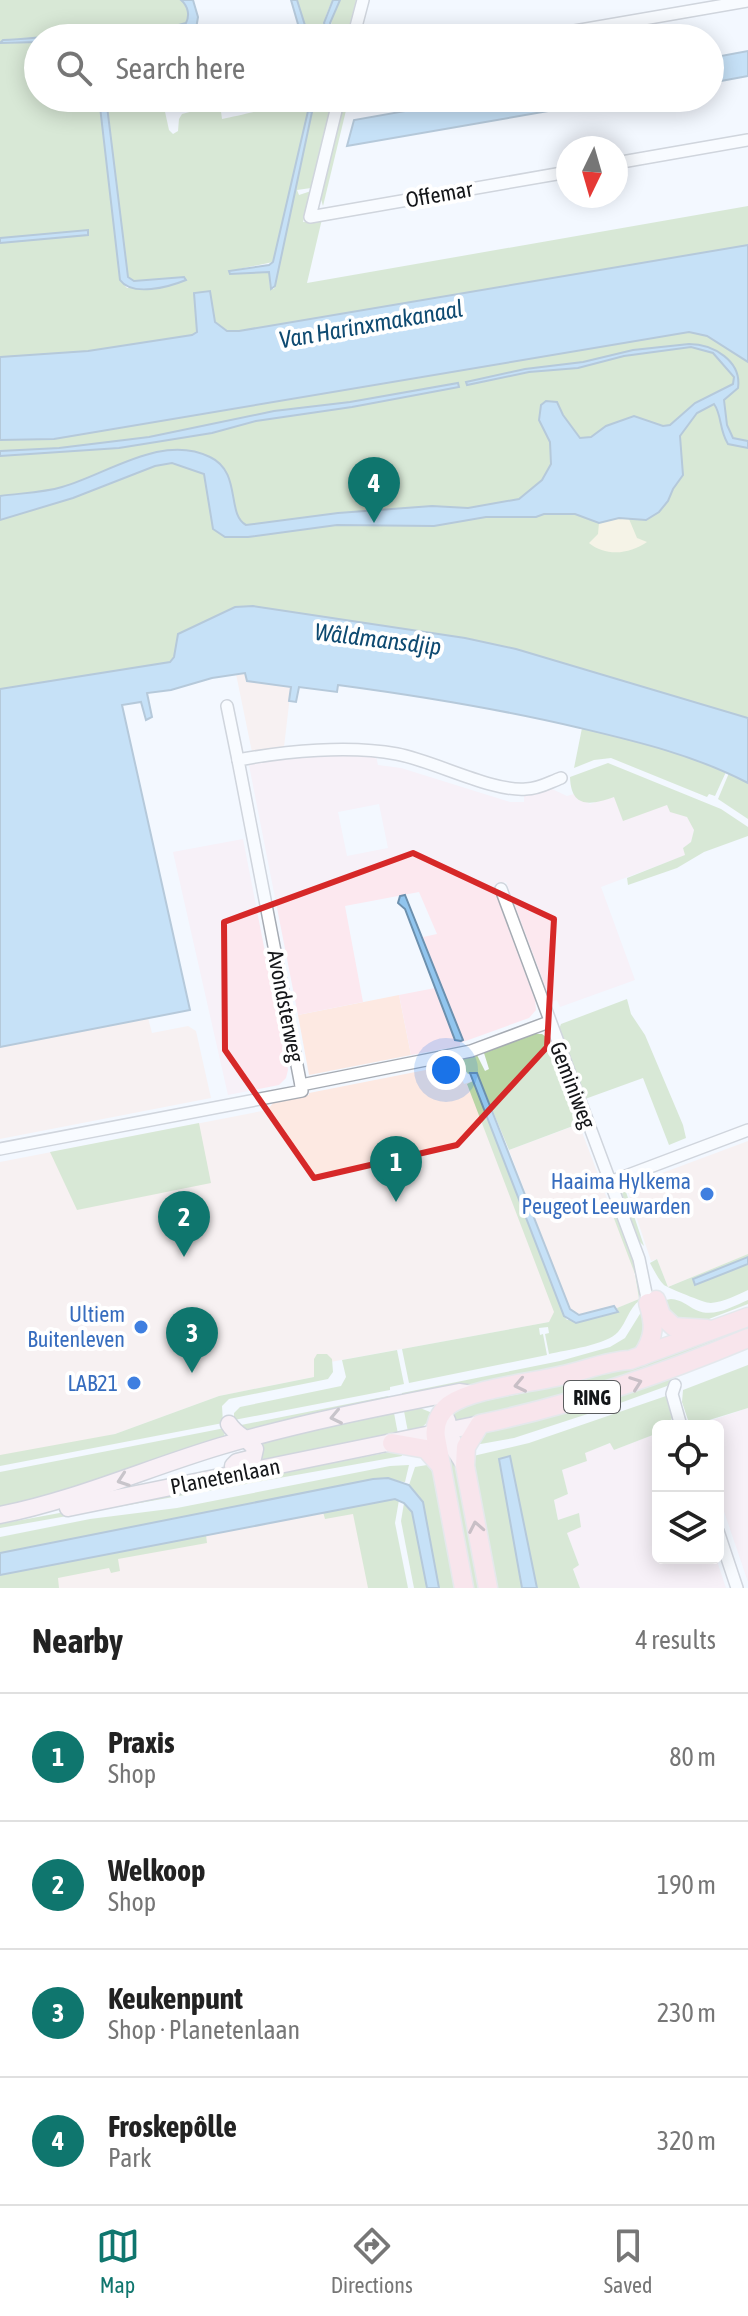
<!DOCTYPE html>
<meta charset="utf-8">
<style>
:root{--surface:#fff;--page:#f2f2f2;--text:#222;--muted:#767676;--line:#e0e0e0;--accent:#0f766e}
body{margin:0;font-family:"Asap Condensed",sans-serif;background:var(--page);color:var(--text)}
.controls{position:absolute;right:24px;bottom:24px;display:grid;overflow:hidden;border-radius:12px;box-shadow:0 4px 20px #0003}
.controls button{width:72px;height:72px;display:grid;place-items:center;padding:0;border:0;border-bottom:2px solid var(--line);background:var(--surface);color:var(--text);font:40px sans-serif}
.compass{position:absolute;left:556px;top:136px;width:72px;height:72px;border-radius:50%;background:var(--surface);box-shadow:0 4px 20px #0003;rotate:185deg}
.you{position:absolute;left:446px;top:1070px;width:28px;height:28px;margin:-20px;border:6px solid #fff;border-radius:50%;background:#1a73e8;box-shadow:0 0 0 12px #1a73e833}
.badge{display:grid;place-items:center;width:52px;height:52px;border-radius:50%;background:var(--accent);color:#fff;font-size:26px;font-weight:700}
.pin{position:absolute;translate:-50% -66px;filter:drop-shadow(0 2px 4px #0008)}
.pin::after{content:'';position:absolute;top:42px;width:28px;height:24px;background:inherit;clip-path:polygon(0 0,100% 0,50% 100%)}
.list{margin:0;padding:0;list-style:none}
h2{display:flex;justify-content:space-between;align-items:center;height:104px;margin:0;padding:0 32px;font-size:34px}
h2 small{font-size:26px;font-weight:400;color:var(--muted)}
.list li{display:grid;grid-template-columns:52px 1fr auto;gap:24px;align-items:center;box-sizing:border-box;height:128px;padding:0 32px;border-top:2px solid var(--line)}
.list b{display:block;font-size:30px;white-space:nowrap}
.list p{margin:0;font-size:26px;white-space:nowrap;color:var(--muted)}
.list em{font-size:26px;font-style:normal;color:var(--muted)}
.icon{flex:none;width:44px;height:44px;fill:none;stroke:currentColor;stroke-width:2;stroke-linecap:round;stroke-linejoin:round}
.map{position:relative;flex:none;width:748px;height:1588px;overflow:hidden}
.search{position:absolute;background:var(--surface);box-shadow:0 4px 20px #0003;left:24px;right:24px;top:24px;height:88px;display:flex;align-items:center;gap:20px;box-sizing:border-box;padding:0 28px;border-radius:44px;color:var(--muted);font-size:30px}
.sheet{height:616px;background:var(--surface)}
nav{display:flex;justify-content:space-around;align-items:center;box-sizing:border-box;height:112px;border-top:2px solid var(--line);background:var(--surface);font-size:22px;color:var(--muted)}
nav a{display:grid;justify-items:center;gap:4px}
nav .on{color:var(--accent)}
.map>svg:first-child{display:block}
.commercial{fill:#fde9e2}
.industrial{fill:#fce8ef;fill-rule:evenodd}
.green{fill:#b9d5a5;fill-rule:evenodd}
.sand{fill:#f8eec9}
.water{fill:#91c5ee;stroke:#6c90ae;stroke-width:2}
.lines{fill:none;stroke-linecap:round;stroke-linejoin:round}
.street-casing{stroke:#a6abb3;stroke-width:14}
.secondary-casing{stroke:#a6abb3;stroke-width:19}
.primary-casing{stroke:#d5d5d6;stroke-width:21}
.street{stroke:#fff;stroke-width:11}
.secondary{stroke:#ffe6ea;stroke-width:16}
.primary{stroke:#feced5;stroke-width:18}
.oneway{stroke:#957b80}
.oneway2{stroke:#95888c}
.marked{fill:none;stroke:#d62828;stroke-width:6;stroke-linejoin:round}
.shop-dot{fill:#3f7fe0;stroke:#fff;stroke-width:3}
.labels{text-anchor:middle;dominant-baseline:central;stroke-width:8;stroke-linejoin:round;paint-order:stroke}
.shield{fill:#fff;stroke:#5a5c5e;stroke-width:2}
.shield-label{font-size:20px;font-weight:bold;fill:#141619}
.street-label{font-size:22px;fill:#141619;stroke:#fff}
.shop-label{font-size:22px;fill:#366cbe;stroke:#fff;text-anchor:end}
.water-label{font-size:24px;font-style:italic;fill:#0e4a71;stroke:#fff}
</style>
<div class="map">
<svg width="748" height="1588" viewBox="0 0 748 1588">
<rect width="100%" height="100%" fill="#f3f8ff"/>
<!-- commercial -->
<g class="commercial">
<polygon points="246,673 248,681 291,687 284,747 252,752 236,674"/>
<polygon points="399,995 411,1055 309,1075 298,1015"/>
<polygon points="148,1018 152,1033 188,1026 196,1031 211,1098 0,1139 0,1047"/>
<polygon points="456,1064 464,1084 473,1081 561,1310 549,1322 314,1365 314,1377 219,1396 115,1434 0,1459 0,1162 267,1110 274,1102 309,1095 309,1093"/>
<polygon points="579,1124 634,1270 639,1299 617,1308 614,1306 579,1315 570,1309 509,1150"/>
<polygon points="748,1141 748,1254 668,1287 657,1259 651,1261 627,1189 630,1185"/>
<polygon points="374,1502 391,1588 0,1588 0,1575"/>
</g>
<!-- industrial -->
<g class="industrial">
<path d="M303,755L376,756L378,765L401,768L510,802H524V794L552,789L567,796L574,794L590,804L614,796L667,805L675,812L683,814L690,820L694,830L691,842L683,848L686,855L601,887L635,980L560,1007L557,1000L551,1002L506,882L495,887L503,906L502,911L535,1000L536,1010L529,1018L460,1043V1046L411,1055L399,995L435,988L455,1040L458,1042L462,1040L423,937L437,934L419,892L345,906L363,1002L298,1015L249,765L254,762ZM379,804L388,848L347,856L338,812Z"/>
<polygon points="243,839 288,1070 286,1078 279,1085 228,1095 173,852"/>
<polygon points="748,1408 748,1582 718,1494 718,1426 695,1426"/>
<polygon points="658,1433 658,1558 716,1558 726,1588 580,1588 573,1568 579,1565 567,1533 578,1514 558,1520 554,1500 568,1494 562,1470 587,1461 584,1453 611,1443 614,1450"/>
</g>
<!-- green -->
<g class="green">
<polygon points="0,0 181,0 186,4 189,17 186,23 153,31 68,35 0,42"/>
<path d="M297,0H333C326,14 320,25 330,38H309Z"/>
<path d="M340,0H356L347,38H332L334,37C330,15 329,21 340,0Z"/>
<path d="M38,42V98H99L120,280L127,288L177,284L184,277L133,281L128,277L106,98H162L169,130L173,134L178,131L179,119L182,114L220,104L222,119C250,114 304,96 329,112L311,188L297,190L299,195L311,191L303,222L322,219L307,283L748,206V245L239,331H227L215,322L209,291L195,293L197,333L192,335L88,351L0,357V243L89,233L87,231L0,238V43ZM308,111L275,285L274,289L270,288L269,272L229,271L273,262Z"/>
<polygon points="344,98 349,98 323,206 320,196"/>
<polygon points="689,332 707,336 748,362 748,718 516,649 465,638 253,606 235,607 178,634 174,658 170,662 0,689 0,440 54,439"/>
<path d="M582,728C632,740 679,752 726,772L715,796L709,794L707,797L611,758L594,760L574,768Z"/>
<path d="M608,763L721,809L748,827V836L704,852L677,868L628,885L627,878L685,855L683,848L691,842L694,830L687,817L670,812L667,805L623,821L614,797C591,805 571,809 570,777Z"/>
<polygon points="729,773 748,783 748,819 718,799"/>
<polygon points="627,999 631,1014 645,1035 683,1125 686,1138 669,1145 643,1078 585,1099 559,1029 561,1024"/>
<polygon points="535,1034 542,1034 549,1039 581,1123 509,1150 477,1073 468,1074 458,1060 477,1055 485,1071 489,1069 484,1053"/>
<path d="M473,1081L564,1316L567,1320L618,1311L617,1308L639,1299L635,1274L607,1200L610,1198L630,1250L642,1294L639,1295L640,1300C628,1309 627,1322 618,1332C607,1345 566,1350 549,1354L545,1334L549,1333L548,1327L539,1328L540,1335L543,1334L547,1355L409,1383L402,1349L549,1322L554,1312L467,1084Z"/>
<polygon points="199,1123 211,1183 77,1210 50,1152"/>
<polygon points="649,1174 651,1177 630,1185 626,1192 644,1246 639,1241 622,1194 628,1183"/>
<path d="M748,1254V1257L696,1285L748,1264V1290C737,1295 724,1302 711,1303C707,1304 668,1288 664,1285C658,1279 654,1270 650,1263L657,1259L668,1287Z"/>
<path d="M671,1299C682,1300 686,1305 696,1310C713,1318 732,1307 748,1300V1304L701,1322L677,1320L660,1301Z"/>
<polygon points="643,1309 649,1320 638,1348 625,1354 618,1352 558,1368 402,1400 402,1393 560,1361 610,1347 625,1338"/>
<polygon points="748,1324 748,1332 597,1390 456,1421 453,1415 460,1406 548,1388"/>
<polygon points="397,1350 404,1384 390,1387 390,1390 234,1420 234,1413 240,1407 341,1386 346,1377 342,1360"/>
<polygon points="317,1354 327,1354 332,1359 333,1372 328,1379 229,1399 222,1406 223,1423 0,1466 0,1455 115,1434 219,1396 314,1377 314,1359"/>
<polygon points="748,1365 748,1408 690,1426 682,1402 683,1390"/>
<polygon points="676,1376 667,1386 612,1406 514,1438 475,1445 483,1433 490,1430"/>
<polygon points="388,1396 392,1402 251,1434 236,1426"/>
<polygon points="666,1396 673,1415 669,1426 658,1426 658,1433 614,1450 610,1443 585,1453 587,1461 562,1470 568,1494 554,1500 558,1520 579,1513 581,1527 567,1533 579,1565 573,1569 580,1588 537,1588 510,1457 500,1459 522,1588 498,1588 473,1456 529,1443"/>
<polygon points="403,1406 415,1406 430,1412 431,1419 420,1429 408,1432"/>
<polygon points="393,1408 398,1434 260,1461 258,1439"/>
<polygon points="225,1428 224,1440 0,1512 0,1472"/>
<polygon points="401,1450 402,1456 0,1528 0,1524"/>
<polygon points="454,1460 478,1588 470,1588 446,1461"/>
<polygon points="433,1464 457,1588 439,1588 423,1502 409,1485 415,1467"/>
<polygon points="409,1465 405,1482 373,1479 0,1553 0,1537 90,1519 177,1508 390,1466"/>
<polygon points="390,1499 399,1500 395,1523 408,1588 368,1588 353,1514 325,1519 323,1512"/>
<polygon points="404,1503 412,1512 427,1588 414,1588 401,1521"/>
<polygon points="206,1535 207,1543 118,1559 120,1571 111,1573 109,1568 58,1578 59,1588 0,1588 0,1575"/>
</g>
<!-- sand -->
<path class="sand" d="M619,518L629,519L637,538L647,542C630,554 606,557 589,543L598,534L599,523Z"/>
<!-- water -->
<g class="water">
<path d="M181,0H193L198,17L196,29L145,37L38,38V42L0,43L3,40C26,39 50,36 73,35C111,33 149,34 186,23C190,15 188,6 181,0Z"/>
<polygon points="291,0 297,0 309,38 302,38"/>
<polygon points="333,0 340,0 330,23 334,37 330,38 324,23"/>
<polygon points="748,51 748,76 710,83 710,58"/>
<path d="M99,98H106L128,277L134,281L184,277L186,280C169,287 132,297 120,280Z"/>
<polygon points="479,98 623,98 347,146 354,120"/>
<polygon points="308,111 312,112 275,286 271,289 269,272 230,274 229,271 269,265 273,262"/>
<polygon points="88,230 88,235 0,243 0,238"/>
<polygon points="748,245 748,362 707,336 689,332 54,439 0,440 0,357 88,351 192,335 197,332 194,293 210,291 215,322 227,331 239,331"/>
<path d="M689,344C713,344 742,361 738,388L724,400L727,425L733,438L748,441V448L728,444C719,430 722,415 714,404L697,413L680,436L683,475L673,489L668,501L659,512L646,520L619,518L599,523L575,514H544L536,517H486L434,526L337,525L248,537H225L213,529L204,474L172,463L155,466L73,498L0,520V496C20,493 42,493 62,487C108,474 162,433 210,457C242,472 226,514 246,525L338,513L432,506L468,508L519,499L542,480L551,464L550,442L539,420L541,405L546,401L557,402L563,415L580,438L591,437L606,426L634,416L663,426L670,425L695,403L733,384L734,377L713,353L691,347L624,356L578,368L529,372L467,385L466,382L525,369L583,362L633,350Z"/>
<polygon points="458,383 459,387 352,407 256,421 212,433 119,448 0,456 0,451 59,448 149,437 274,411 350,402"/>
<path d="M253,606L465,638L516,649L748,718V783C694,755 639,742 580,728C500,709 420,696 338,685L337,692L299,687L296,702L289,701L291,687L247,681L245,673L212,678L171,690L147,693L152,717L146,720L141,702L122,705L190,1010L0,1047V689L170,662L174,657L178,634L235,607Z"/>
<polygon points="405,895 463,1040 461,1041 455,1040 405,909 398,903 400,896"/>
<polygon points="470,1073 477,1073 570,1309 579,1315 614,1306 618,1312 576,1323 564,1316"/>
<polygon points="748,1257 748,1264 695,1285 693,1279"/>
<polygon points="510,1456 537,1588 522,1588 499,1459"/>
<polygon points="388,1478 409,1485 423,1502 439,1588 427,1588 412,1512 404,1503 395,1499 0,1575 0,1553 373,1479"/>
</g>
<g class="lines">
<!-- street casing -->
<g class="street-casing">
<g id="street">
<polyline points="353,38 363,0"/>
<polyline points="534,38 748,1"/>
<polyline points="339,98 310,217 568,172"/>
<polyline points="616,163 748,140"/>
<polyline points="227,706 238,760"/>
<polyline points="501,889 639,1259 648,1303"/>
<polyline points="301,1085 471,1051 549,1022"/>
<path d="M0,1149L302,1091L238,760C286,751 349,745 397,754C434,761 492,792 526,789C539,789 550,782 561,778"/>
<polyline points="610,1182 748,1130"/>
<polyline points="675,1385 672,1394 681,1426"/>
<polyline points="718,1531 737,1588"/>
</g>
</g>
<!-- secondary casing -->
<g class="secondary-casing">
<g id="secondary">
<polyline points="447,1420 455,1450 465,1466"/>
<path d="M229,1424C236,1436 249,1438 255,1449L253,1458L237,1462L233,1466"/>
<polyline points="68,1508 480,1424"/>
<path d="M0,1515C76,1500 147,1468 221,1446C300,1423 380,1407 459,1392L473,1394"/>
</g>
</g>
<!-- primary casing -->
<g class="primary-casing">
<g id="primary">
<polyline points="656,1300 661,1315 674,1327 707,1329"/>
<path d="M642,1356C655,1337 655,1324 648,1303"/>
<polyline points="392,1443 426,1449 441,1466"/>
<path d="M464,1588L436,1438C434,1425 439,1413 449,1405C473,1388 533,1383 564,1375C586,1370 607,1361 630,1360L748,1317"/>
<path d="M488,1588L465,1466L466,1447L480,1424C573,1405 660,1375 748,1338"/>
</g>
</g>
<!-- street -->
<use href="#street" class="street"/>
<!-- secondary -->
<use href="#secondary" class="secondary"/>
<!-- primary -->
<use href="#primary" class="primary"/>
</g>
<!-- one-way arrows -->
<defs><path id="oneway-chevron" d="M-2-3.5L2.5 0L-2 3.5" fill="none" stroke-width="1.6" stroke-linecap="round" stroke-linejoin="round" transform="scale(2)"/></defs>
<g class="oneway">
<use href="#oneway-chevron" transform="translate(636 1383) rotate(-20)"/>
<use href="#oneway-chevron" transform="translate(520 1385) rotate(168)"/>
<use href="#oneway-chevron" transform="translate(476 1527) rotate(-101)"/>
</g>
<g class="oneway2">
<use href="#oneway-chevron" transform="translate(336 1417) rotate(168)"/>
<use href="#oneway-chevron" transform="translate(123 1480) rotate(161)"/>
</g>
<!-- marked area -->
<path d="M0 0H748V1588H0ZM413,853L554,919L547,1047L457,1145L314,1178L225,1050L224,922Z" fill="#f3f8ff" fill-opacity=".55" fill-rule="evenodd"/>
<path class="marked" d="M413,853L554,919L547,1047L457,1145L314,1178L225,1050L224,922Z"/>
<!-- markers -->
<g class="shop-dot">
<circle cx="707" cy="1194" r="8"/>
<circle cx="141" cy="1327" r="8"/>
<circle cx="134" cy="1383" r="8"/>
</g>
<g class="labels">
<!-- shield labels -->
<rect class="shield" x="564" y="1381" width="56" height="32" rx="6"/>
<g class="shield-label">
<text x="592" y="1397">RING</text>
</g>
<!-- street labels -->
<g class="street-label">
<text transform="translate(439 194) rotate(-10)">Offemar</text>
<text transform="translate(286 1006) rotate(79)">Avondsterweg</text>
<text transform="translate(573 1085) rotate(69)">Geminiweg</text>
<text transform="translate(225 1476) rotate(-11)">Planetenlaan</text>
</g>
<!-- shop labels -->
<g class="shop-label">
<text x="691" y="1181">Haaima Hylkema<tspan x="691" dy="25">Peugeot Leeuwarden</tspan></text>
<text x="125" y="1314">Ultiem<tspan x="125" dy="25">Buitenleven</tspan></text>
<text x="118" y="1383">LAB21</text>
</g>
<!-- water labels -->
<g class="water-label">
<text transform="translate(371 324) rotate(-10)">Van Harinxmakanaal</text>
<text transform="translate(378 639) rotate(7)">Wâldmansdjip</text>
</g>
</g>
</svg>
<div class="controls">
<button><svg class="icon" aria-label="locate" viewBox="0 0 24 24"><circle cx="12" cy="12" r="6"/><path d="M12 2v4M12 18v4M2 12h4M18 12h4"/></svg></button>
<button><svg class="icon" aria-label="layers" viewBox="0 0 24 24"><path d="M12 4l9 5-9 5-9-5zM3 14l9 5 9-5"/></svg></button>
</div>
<svg class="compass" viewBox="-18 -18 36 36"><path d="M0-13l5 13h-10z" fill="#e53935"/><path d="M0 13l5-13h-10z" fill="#767676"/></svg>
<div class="you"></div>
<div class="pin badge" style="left:396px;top:1202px">1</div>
<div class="pin badge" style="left:184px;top:1257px">2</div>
<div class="pin badge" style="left:192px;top:1373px">3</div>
<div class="pin badge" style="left:374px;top:523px">4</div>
<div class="search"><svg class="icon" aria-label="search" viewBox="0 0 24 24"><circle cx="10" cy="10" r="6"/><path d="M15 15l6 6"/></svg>Search here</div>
</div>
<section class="sheet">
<h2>Nearby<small>4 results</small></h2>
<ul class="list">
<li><span class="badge">1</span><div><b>Praxis</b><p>Shop</p></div><em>80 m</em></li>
<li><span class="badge">2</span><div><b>Welkoop</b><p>Shop</p></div><em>190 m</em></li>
<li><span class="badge">3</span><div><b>Keukenpunt</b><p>Shop · Planetenlaan</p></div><em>230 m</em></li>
<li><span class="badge">4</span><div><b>Froskepôlle</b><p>Park</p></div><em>320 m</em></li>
</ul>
</section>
<nav>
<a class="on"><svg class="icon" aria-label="map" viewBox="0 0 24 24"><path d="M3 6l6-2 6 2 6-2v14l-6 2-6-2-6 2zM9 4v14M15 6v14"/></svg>Map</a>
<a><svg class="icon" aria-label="directions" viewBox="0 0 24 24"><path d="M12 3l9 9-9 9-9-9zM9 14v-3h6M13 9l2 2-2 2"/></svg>Directions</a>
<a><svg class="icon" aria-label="saved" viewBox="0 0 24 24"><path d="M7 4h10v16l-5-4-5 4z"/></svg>Saved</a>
</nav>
